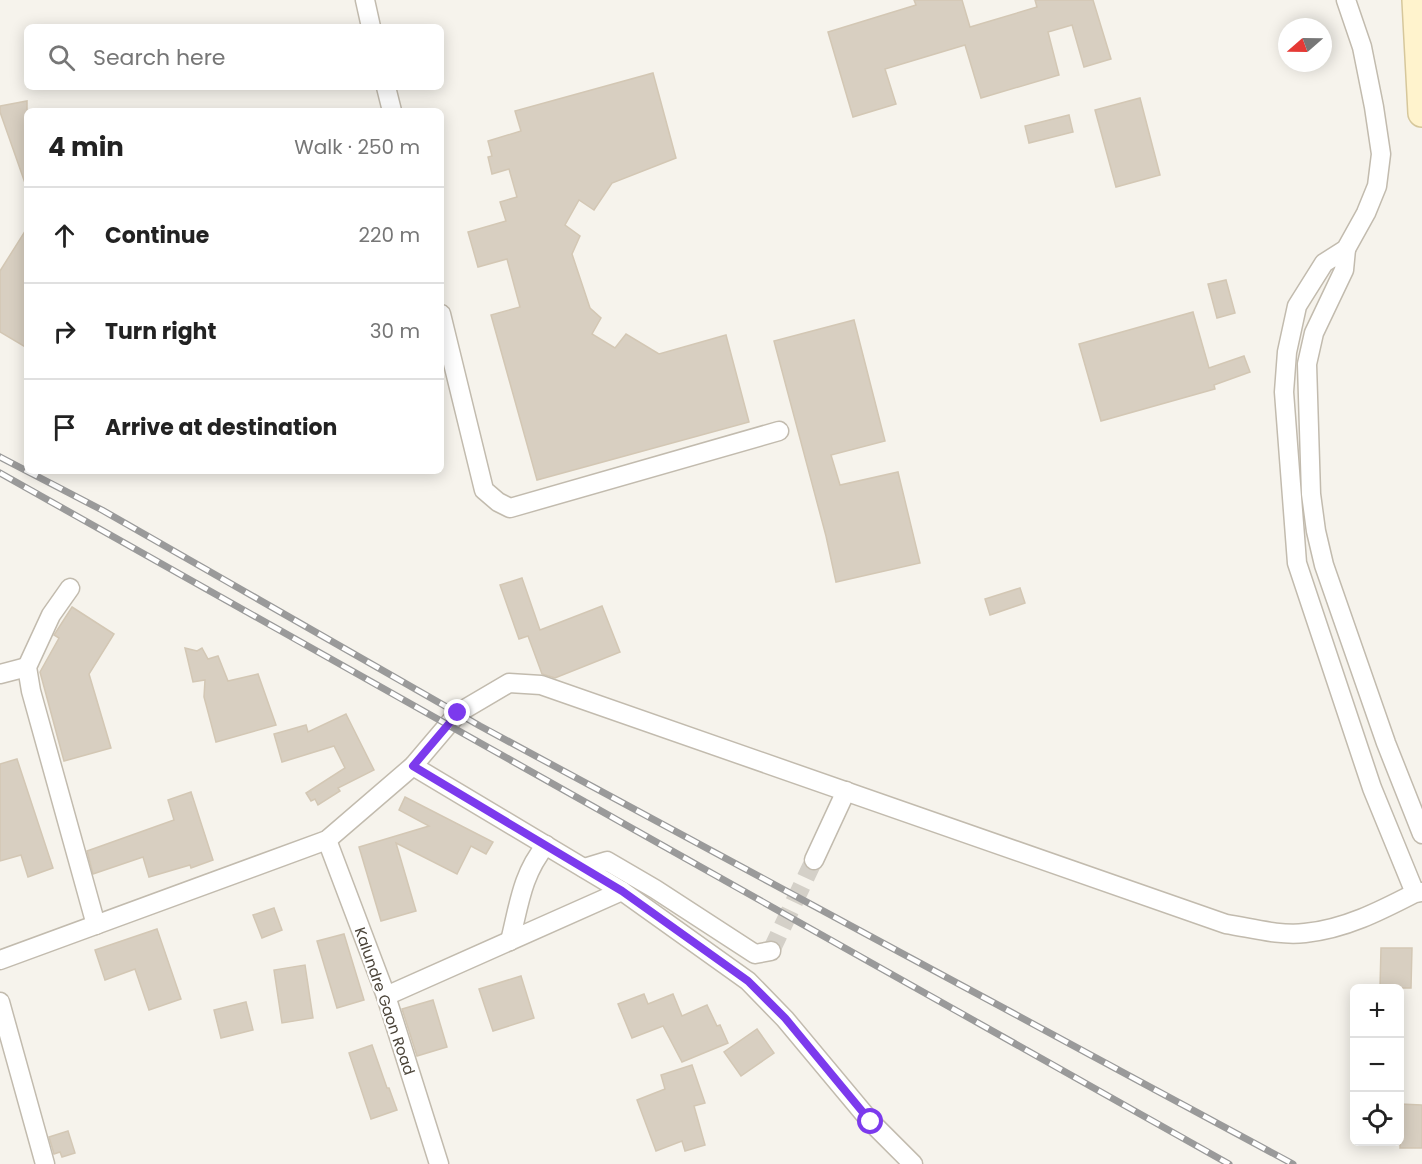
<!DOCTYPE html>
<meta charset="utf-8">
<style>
:root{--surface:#fff;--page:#f6f6f6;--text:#222;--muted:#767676;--line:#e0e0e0}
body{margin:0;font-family:Poppins,sans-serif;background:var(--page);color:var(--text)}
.controls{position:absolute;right:18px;bottom:18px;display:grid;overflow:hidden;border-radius:9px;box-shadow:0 3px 15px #0003}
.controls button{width:54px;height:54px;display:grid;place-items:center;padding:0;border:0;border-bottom:2px solid var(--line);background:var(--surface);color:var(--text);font:30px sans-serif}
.compass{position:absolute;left:1278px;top:18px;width:54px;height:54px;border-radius:50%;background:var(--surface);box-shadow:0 3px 15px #0003;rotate:250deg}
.stop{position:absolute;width:18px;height:18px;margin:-14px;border:4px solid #7c3aed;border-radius:50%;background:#fff}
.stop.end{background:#7c3aed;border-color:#fff;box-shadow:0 2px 6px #0008}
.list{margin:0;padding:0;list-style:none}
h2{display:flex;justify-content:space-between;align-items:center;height:78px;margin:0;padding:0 24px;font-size:26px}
h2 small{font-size:20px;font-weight:400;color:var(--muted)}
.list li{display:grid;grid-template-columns:39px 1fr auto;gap:18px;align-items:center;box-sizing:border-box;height:96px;padding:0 24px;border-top:2px solid var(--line)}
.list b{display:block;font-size:22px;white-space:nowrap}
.list em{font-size:20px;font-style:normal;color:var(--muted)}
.icon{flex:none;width:33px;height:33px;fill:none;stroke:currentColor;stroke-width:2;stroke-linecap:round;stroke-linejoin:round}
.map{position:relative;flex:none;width:1422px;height:1164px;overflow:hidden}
.search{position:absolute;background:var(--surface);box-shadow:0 3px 15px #0003;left:24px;top:24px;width:420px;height:66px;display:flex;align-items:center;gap:15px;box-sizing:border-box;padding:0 21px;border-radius:9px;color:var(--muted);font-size:22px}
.panel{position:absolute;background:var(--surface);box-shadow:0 3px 15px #0003;left:24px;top:108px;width:420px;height:366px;border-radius:9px}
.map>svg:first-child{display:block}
.building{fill:#d8cfc1;stroke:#d3c7b4;stroke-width:1.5}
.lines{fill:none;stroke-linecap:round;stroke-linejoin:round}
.street-tunnel{stroke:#d4d0c8;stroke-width:18;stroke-dasharray:18 9;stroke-linecap:butt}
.street-casing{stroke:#c2bbae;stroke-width:21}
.secondary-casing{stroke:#d6c79b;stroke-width:30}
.street{stroke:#fff;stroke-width:18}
.secondary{stroke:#fff3cd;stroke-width:27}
.rail-casing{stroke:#9a9a9a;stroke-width:7}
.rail{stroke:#fff;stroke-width:4.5;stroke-dasharray:14;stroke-linecap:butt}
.route{stroke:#7c3aed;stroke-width:8}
.labels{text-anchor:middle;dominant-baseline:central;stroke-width:4.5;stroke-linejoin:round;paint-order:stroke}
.street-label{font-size:15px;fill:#4b4439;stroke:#fff}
</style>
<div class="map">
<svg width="1422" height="1164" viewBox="0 0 1422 1164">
<rect width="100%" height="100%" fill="#f6f3ec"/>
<!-- building -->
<g class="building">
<polygon points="914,0 962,0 970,27 1037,7 1035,0 1093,0 1111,59 1084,67 1072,25 1048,32 1059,75 981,98 965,45 885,69 896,104 853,117 828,32 916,5"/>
<polygon points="653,73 676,158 612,183 594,210 579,200 565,225 580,236 572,254 590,308 601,318 592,334 615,348 626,334 659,354 726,335 749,422 537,480 491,315 520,307 507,259 478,267 468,232 506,221 500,202 517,197 509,169 492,174 488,157 492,156 488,141 521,131 515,111"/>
<polygon points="1140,98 1160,175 1116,187 1095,110"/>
<polygon points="27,101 27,183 25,183 0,112 0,106"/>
<polygon points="1069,115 1073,132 1029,143 1025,126"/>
<polygon points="27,228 27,348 0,332 0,271"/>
<polygon points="1226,280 1235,313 1217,318 1208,284"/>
<polygon points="1193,312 1209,368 1244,356 1250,372 1214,385 1215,389 1101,421 1079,344"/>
<polygon points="854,320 885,441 831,455 840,485 898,472 920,563 836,582 826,536 774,341"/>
<polygon points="522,578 540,630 602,606 620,652 555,678 542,674 528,636 519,639 500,585"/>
<polygon points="1020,588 1025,603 990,615 985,599"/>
<polygon points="72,607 114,634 89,674 111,748 64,761 40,672 59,638 54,635"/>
<polygon points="185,648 197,651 202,648 208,659 218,656 228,681 258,674 276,725 216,742 204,697 205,680 193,682"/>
<polygon points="346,714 374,770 338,788 340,791 318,805 315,799 311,801 306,793 345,768 334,746 282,762 274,734 306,725 308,732"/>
<polygon points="17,759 53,868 28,877 21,855 0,861 0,764"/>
<polygon points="191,792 213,860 191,868 190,865 149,877 143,857 93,874 87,851 174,820 168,800"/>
<polygon points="405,797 493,842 486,854 471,846 457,874 396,843 416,911 381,921 359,847 429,826 399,810"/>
<polygon points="274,908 282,930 262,938 253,915"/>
<polygon points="157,929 181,999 149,1010 135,969 105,980 95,950"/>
<polygon points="344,934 364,1000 337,1008 317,941"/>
<polygon points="1381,948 1412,948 1411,988 1380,988"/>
<polygon points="305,965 313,1018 282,1023 274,970"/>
<polygon points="521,976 534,1018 493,1031 479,989"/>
<polygon points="644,994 648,1004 673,994 682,1016 707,1005 717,1026 720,1025 728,1043 682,1062 663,1026 632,1038 618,1004"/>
<polygon points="433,1000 447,1047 417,1056 402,1009"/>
<polygon points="246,1002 253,1030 221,1038 214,1010"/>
<polygon points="757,1029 774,1053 741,1076 724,1052"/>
<polygon points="372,1045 387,1088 389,1088 397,1110 371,1119 349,1053"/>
<polygon points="692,1065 705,1103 694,1106 705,1145 685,1151 682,1141 656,1151 637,1100 665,1089 661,1075"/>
<polygon points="1400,1104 1422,1105 1422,1148 1400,1148"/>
<polygon points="68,1131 75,1153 62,1157 60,1152 54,1154 49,1137"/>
</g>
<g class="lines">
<!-- street-tunnel -->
<polyline class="street-tunnel" points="771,951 814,860"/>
<!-- street casing -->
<g class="street-casing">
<g id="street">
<polyline points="365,0 371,27"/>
<polyline points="1346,0 1362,47 1374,107 1381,154 1377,186 1366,213 1346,249 1324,263 1297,306 1287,352 1284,392 1297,563 1372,788 1415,893"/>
<polyline points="386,87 392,111"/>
<polyline points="1346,249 1344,270 1314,333 1307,364 1311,494 1316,531 1324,565 1386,743 1422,834"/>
<polyline points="441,314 484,490 498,502 510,508 779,431"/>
<polyline points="70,588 51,615 27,667 31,691 96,925"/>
<polyline points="0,674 27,667"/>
<polyline points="413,766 622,891 748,981 785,1019 871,1122 913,1164"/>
<polyline points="327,840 386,996 439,1164"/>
<polyline points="814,860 846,791"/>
<polyline points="584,868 607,861 655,889 755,954 771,951"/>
<path d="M510,941C519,905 522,874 546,845"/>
<path d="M0,960L327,840L413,766L458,713L509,683L541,685L1226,924C1252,928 1279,936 1305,933C1345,929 1380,911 1415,893L1422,892"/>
<polyline points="386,996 622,891"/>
<polyline points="0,1002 45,1164"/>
</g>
</g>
<!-- secondary casing -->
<g class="secondary-casing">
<polyline id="secondary" points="1416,0 1422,113"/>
</g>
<!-- street -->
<use href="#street" class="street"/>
<!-- secondary -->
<use href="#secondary" class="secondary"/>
<!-- rail casing -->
<g class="rail-casing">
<g id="rail">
<polyline points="0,457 102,510 480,726 1293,1164"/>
<polyline points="0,473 1229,1164"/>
</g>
</g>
<!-- rail -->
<use href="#rail" class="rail"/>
</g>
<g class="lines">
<!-- route -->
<polyline class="route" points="458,713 413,766 622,891 748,981 785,1018 871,1122"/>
</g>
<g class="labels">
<!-- street labels -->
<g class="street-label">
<text transform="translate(385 1001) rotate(71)">Kalundre Gaon Road</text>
</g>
</g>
</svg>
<div class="controls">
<button>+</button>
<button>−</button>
<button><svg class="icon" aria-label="locate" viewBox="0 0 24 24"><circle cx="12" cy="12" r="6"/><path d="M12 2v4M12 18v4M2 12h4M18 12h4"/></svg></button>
</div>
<svg class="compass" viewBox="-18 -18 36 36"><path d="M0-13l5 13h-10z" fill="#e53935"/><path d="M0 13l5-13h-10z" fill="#767676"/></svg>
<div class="stop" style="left:871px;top:1122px"></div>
<div class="stop end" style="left:458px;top:713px"></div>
<div class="search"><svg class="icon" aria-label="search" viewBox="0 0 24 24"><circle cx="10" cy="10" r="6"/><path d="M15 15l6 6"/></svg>Search here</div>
<section class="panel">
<h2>4 min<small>Walk · 250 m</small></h2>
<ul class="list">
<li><svg class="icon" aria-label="ahead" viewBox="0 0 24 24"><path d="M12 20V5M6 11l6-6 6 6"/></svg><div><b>Continue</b></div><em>220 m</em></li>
<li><svg class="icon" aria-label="right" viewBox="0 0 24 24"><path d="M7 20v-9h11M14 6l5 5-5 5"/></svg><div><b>Turn right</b></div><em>30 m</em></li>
<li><svg class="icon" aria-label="arrive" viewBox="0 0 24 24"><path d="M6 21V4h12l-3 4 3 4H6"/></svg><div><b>Arrive at destination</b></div></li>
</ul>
</section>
</div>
